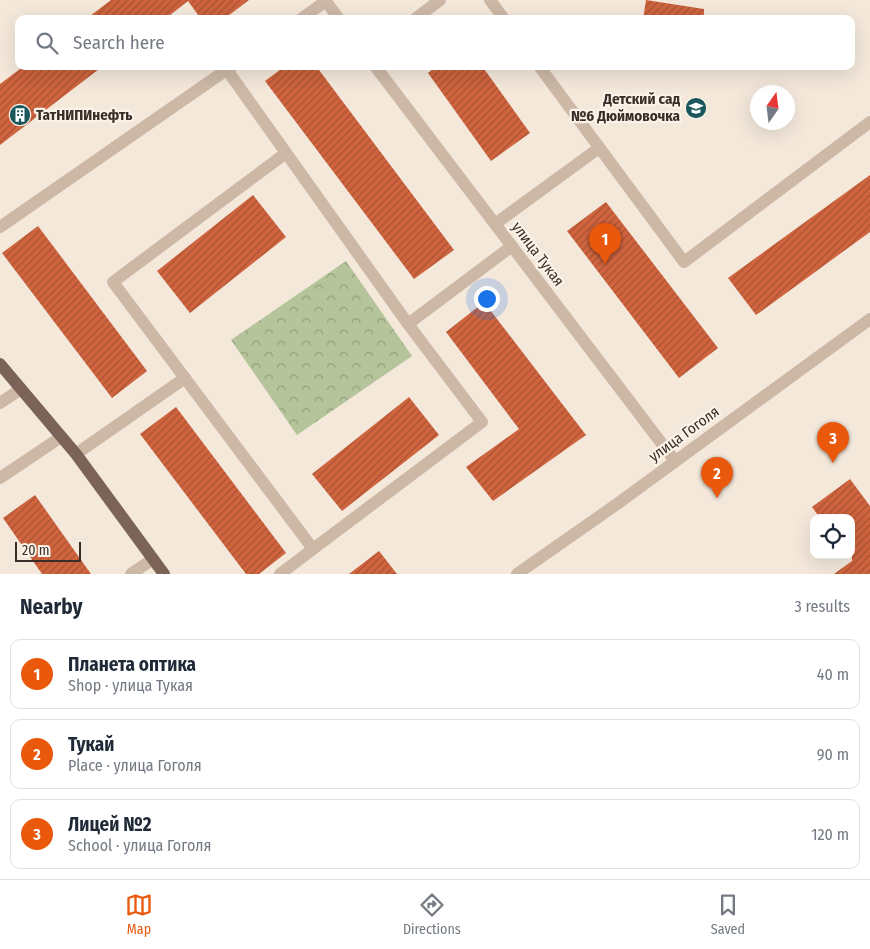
<!DOCTYPE html>
<meta charset="utf-8">
<style>
:root{--surface:#fff;--page:#f6f6f7;--text:#1f2937;--muted:#747a83;--line:#e0e1e3;--accent:#ea580c}
body{margin:0;font-family:"Fira Sans Condensed",sans-serif;background:var(--page);color:var(--text)}
.controls{position:absolute;right:15px;bottom:15px;display:grid;overflow:hidden;border-radius:10px;box-shadow:0 5px 20px #0002}
.controls button{width:45px;height:45px;display:grid;place-items:center;padding:0;border:0;border-bottom:1px solid var(--line);background:var(--surface);color:var(--text);font:25px sans-serif}
.compass{position:absolute;left:750px;top:85px;width:45px;height:45px;border-radius:50%;background:var(--surface);box-shadow:0 5px 20px #0002;rotate:14deg}
.scale{position:absolute;left:15px;bottom:12px;width:66px;box-sizing:border-box;padding-left:5px;border:2px solid #382d27;border-top:0;font-size:14px;line-height:18px;white-space:nowrap;color:#382d27;-webkit-text-stroke:4px #fbf2e8;paint-order:stroke}
.you{position:absolute;left:486px;top:298px;width:18px;height:18px;margin:-12px;border:4px solid #fff;border-radius:50%;background:#1a73e8;box-shadow:0 0 0 8px #1a73e833}
.badge{display:grid;place-items:center;width:32px;height:32px;border-radius:50%;background:var(--accent);color:#fff;font-size:16px;font-weight:700}
.pin{position:absolute;translate:-50% -41px;filter:drop-shadow(0 1px 2px #0008)}
.pin::after{content:'';position:absolute;top:26px;width:18px;height:15px;background:inherit;clip-path:polygon(0 0,100% 0,50% 100%)}
.list{margin:0;padding:0;list-style:none}
h2{display:flex;justify-content:space-between;align-items:center;height:65px;margin:0;padding:0 20px;font-size:21px}
h2 small{font-size:16px;font-weight:400;color:var(--muted)}
.list li{display:grid;grid-template-columns:32px 1fr auto;gap:15px;align-items:center;box-sizing:border-box;height:70px;margin:0 10px 10px;padding:0 10px;border:1px solid var(--line);border-radius:10px}
.list b{display:block;font-size:19px;white-space:nowrap}
.list p{margin:0;font-size:16px;white-space:nowrap;color:var(--muted)}
.list em{font-size:16px;font-style:normal;color:var(--muted)}
.icon{flex:none;width:28px;height:28px;fill:none;stroke:currentColor;stroke-width:2;stroke-linecap:round;stroke-linejoin:round}
.map{position:relative;flex:none;width:870px;height:574px;overflow:hidden}
.search{position:absolute;background:var(--surface);box-shadow:0 5px 20px #0002;left:15px;right:15px;top:15px;height:55px;display:flex;align-items:center;gap:12px;box-sizing:border-box;padding:0 18px;border-radius:10px;color:var(--muted);font-size:19px}
.sheet{height:305px;background:var(--surface)}
nav{display:flex;justify-content:space-around;align-items:center;box-sizing:border-box;height:70px;border-top:1px solid var(--line);background:var(--surface);font-size:14px;color:var(--muted)}
nav a{display:grid;justify-items:center;gap:2px}
nav .on{color:var(--accent)}
.map>svg:first-child{display:block}
.forest{fill:url(#forest-crowns)}
.building{fill:url(#building-hatch)}
.lines{fill:none;stroke-linecap:round;stroke-linejoin:round}
.lane{stroke:#cdb8a6;stroke-width:12}
.street{stroke:#cdb8a6;stroke-width:12}
.primary{stroke:#7b6457;stroke-width:12}
.labels{text-anchor:middle;dominant-baseline:central;stroke-width:4.5;stroke-linejoin:round;paint-order:stroke}
.poi-label{font-size:15px;font-weight:bold;fill:#382d27;stroke:#fbf2e8;text-anchor:end}
.street-label{font-size:15px;fill:#382d27;stroke:#fbf2e8}
</style>
<div class="map">
<svg width="870" height="574" viewBox="0 0 870 574">
<defs>
<pattern id="forest-crowns" width="20" height="18" patternUnits="userSpaceOnUse" patternTransform="scale(1.25)"><rect width="20" height="18" fill="#b5c49a"/><path d="M2 6a3 3 0 1 1 6 0M12 15a3 3 0 1 1 6 0" fill="none" stroke="#94a07e"/></pattern>
<pattern id="building-hatch" width="6" height="6" patternUnits="userSpaceOnUse" patternTransform="scale(1.25)"><rect width="6" height="6" fill="#cf643e"/><path d="M-1 1l2-2M0 6l6-6M5 7l2-2" fill="none" stroke="#a95334"/></pattern>
</defs>
<rect width="100%" height="100%" fill="#f4e8db"/>
<!-- forest -->
<polygon class="forest" points="346,261 412,356 297,435 231,340"/>
<!-- building -->
<g class="building">
<polygon points="111,0 249,0 224,19 201,19 188,1 165,19 86,19"/>
<polygon points="646,0 704,9 704,19 643,19"/>
<polygon points="24,66 103,66 0,145 0,84"/>
<polygon points="285,66 316,66 454,250 414,279 265,81"/>
<polygon points="437,66 482,66 530,133 491,161 428,73"/>
<polygon points="870,175 870,232 756,315 728,278"/>
<polygon points="253,195 286,237 190,313 157,271"/>
<polygon points="606,202 718,348 679,378 567,231"/>
<polygon points="38,226 147,371 112,398 2,253"/>
<polygon points="484,302 586,435 493,501 466,467 519,429 446,332"/>
<polygon points="409,397 439,435 342,511 312,474"/>
<polygon points="176,407 286,553 259,574 246,574 140,434"/>
<polygon points="850,479 870,506 870,574 834,574 852,561 851,518 820,518 812,507"/>
<polygon points="35,495 91,574 42,574 3,518"/>
<polygon points="379,551 397,574 349,574"/>
</g>
<g class="lines">
<!-- lane -->
<g class="lane">
<polyline points="490,0 504,19"/>
<polyline points="301,19 326,1"/>
<polyline points="415,19 440,0"/>
<polyline points="539,66 684,262 870,122"/>
<polyline points="227,70 408,324 512,246"/>
<polyline points="286,153 113,282 313,549 482,422 408,324"/>
<polyline points="495,224 599,148"/>
<polyline points="0,227 232,66"/>
<polyline points="76,454 185,378"/>
<polyline points="131,574 153,559"/>
<polyline points="280,574 313,549"/>
</g>
<!-- street -->
<g class="street">
<polyline points="325,0 339,19"/>
<polyline points="375,66 675,461"/>
<polyline points="0,403 21,389"/>
<polyline points="0,478 61,437"/>
<polyline points="517,574 617,504 870,319"/>
</g>
<!-- primary -->
<polyline class="primary" points="0,364 76,454 164,574"/>
</g>
<!-- icons -->
<defs>
<g id="school-disc" transform="scale(1.125)"><circle r="9.5" fill="#1a575d" stroke="#fbf2e8"/><path d="M0-5L7-2L0 1L-7-2ZM-4 1L0 2.5L4 1V4Q0 6-4 4Z" fill="#fff"/></g>
<g id="building-disc" transform="scale(1.125)"><circle r="9.5" fill="#1a575d" stroke="#fbf2e8"/><path d="M-4-6H4V6H1V3H-1V6H-4ZM-2.5-4.3h1.7v1.8h-1.7ZM.8-4.3h1.7v1.8H.8ZM-2.5-1h1.7V.8h-1.7ZM.8-1h1.7V.8H.8Z" fill="#fff"/></g>
</defs>
<g fill-rule="evenodd">
<use href="#school-disc" x="696" y="108"/>
<use href="#building-disc" x="20" y="115"/>
</g>
<g class="labels">
<!-- poi labels -->
<g class="poi-label">
<text x="680" y="99">Детский сад<tspan x="680" dy="17">№6 Дюймовочка</tspan></text>
<text x="36" y="115" text-anchor="start">ТатНИПИнефть</text>
</g>
<!-- street labels -->
<g class="street-label">
<text transform="translate(538 254) rotate(53)">улица Тукая</text>
<text transform="translate(684 434) rotate(-36)">улица Гоголя</text>
</g>
</g>
</svg>
<div class="controls">
<button><svg class="icon" aria-label="locate" viewBox="0 0 24 24"><circle cx="12" cy="12" r="6"/><path d="M12 2v4M12 18v4M2 12h4M18 12h4"/></svg></button>
</div>
<svg class="compass" viewBox="-18 -18 36 36"><path d="M0-13l5 13h-10z" fill="#e53935"/><path d="M0 13l5-13h-10z" fill="#747a83"/></svg>
<div class="scale">20 m</div>
<div class="you"></div>
<div class="pin badge" style="left:605px;top:264px">1</div>
<div class="pin badge" style="left:717px;top:498px">2</div>
<div class="pin badge" style="left:833px;top:463px">3</div>
<div class="search"><svg class="icon" aria-label="search" viewBox="0 0 24 24"><circle cx="10" cy="10" r="6"/><path d="M15 15l6 6"/></svg>Search here</div>
</div>
<section class="sheet">
<h2>Nearby<small>3 results</small></h2>
<ul class="list">
<li><span class="badge">1</span><div><b>Планета оптика</b><p>Shop · улица Тукая</p></div><em>40 m</em></li>
<li><span class="badge">2</span><div><b>Тукай</b><p>Place · улица Гоголя</p></div><em>90 m</em></li>
<li><span class="badge">3</span><div><b>Лицей №2</b><p>School · улица Гоголя</p></div><em>120 m</em></li>
</ul>
</section>
<nav>
<a class="on"><svg class="icon" aria-label="map" viewBox="0 0 24 24"><path d="M3 6l6-2 6 2 6-2v14l-6 2-6-2-6 2zM9 4v14M15 6v14"/></svg>Map</a>
<a><svg class="icon" aria-label="directions" viewBox="0 0 24 24"><path d="M12 3l9 9-9 9-9-9zM9 14v-3h6M13 9l2 2-2 2"/></svg>Directions</a>
<a><svg class="icon" aria-label="saved" viewBox="0 0 24 24"><path d="M7 4h10v16l-5-4-5 4z"/></svg>Saved</a>
</nav>
